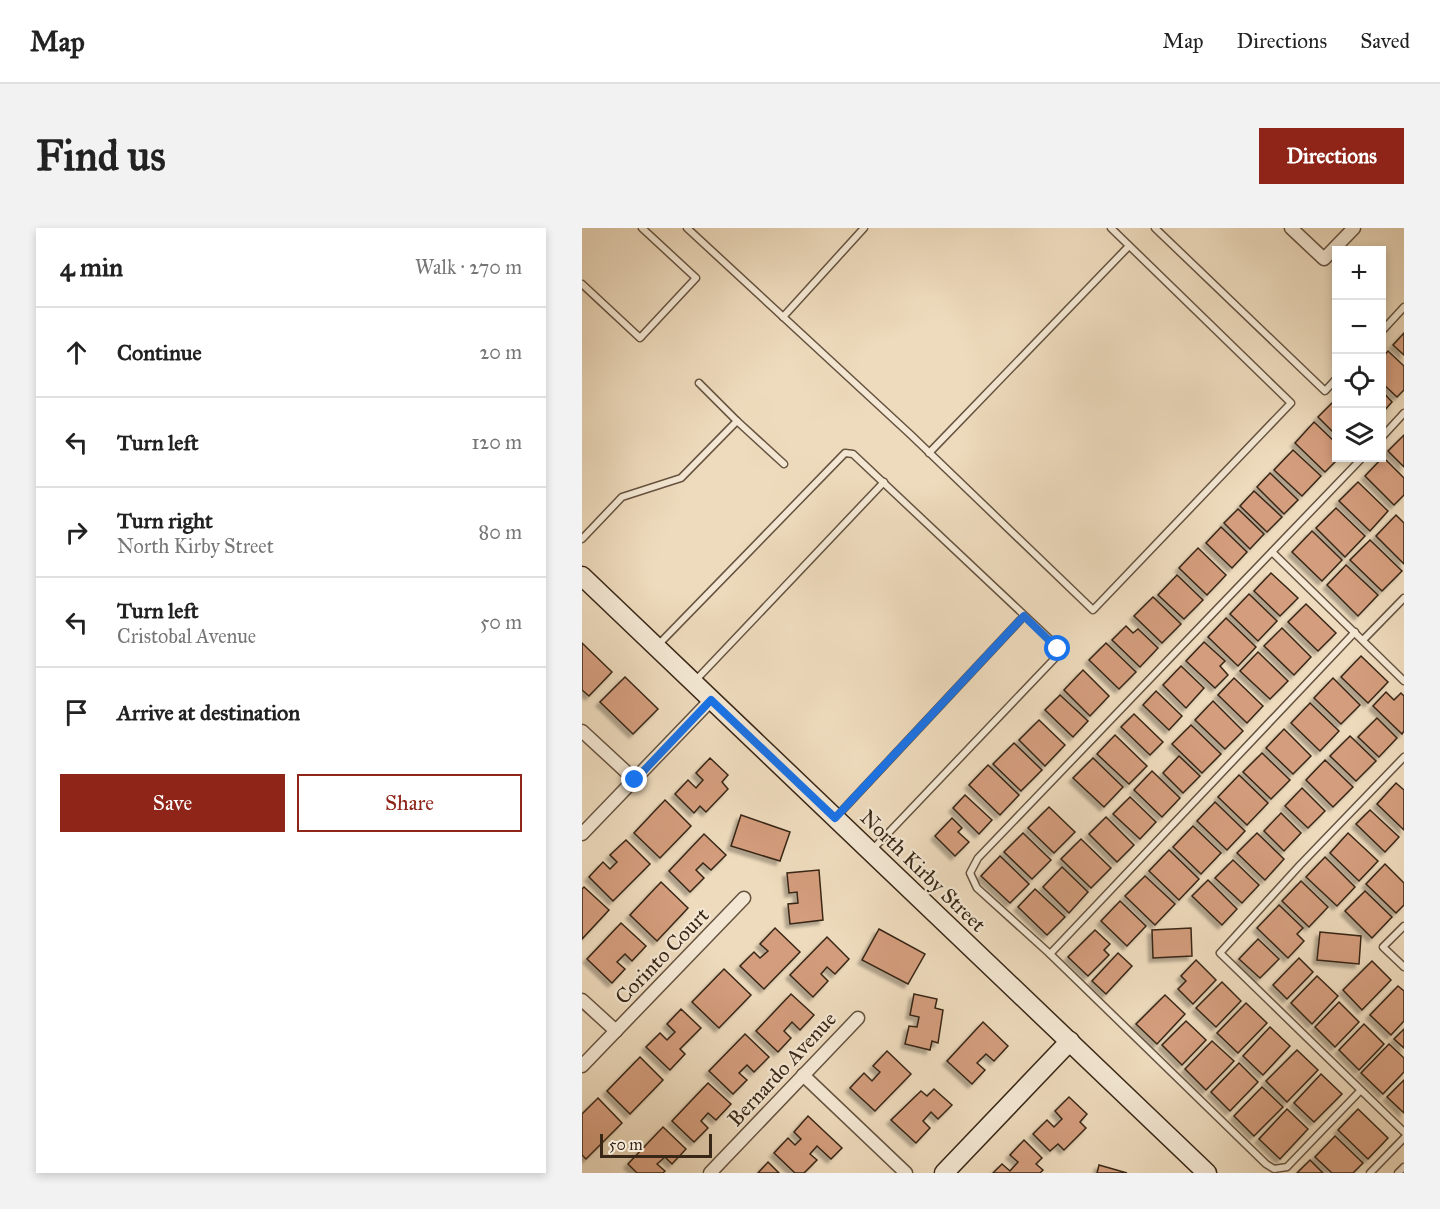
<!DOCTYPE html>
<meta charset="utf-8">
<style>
:root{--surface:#fff;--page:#f2f2f2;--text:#222;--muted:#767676;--line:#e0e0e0;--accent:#8f2418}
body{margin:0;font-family:"IM FELL Great Primer",serif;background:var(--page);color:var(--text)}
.controls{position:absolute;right:18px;top:18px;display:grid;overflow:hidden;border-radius:0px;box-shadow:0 3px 9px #0003}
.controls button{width:54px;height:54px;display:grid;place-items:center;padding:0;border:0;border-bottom:2px solid var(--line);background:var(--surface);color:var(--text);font:30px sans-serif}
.scale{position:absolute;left:18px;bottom:15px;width:112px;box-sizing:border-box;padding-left:6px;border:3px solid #382616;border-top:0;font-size:16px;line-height:21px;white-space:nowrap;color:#382616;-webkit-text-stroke:4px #f4e8d4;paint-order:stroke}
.stop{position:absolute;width:18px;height:18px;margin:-14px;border:4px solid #1a73e8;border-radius:50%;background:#fff}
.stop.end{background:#1a73e8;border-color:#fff;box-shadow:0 2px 6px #0008}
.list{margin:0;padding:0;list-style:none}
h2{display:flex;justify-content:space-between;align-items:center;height:78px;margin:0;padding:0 24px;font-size:26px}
h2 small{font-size:20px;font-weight:400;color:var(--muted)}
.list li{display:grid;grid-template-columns:39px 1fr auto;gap:18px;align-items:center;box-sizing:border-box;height:90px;padding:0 24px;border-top:2px solid var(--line)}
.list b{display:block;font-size:22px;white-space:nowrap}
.list p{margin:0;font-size:20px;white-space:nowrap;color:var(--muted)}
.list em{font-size:20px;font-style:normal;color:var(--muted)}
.actions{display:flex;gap:12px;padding:18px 24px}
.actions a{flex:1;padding:14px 0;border:2px solid var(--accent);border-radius:0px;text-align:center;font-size:21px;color:var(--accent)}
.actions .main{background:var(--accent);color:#fff}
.icon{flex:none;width:33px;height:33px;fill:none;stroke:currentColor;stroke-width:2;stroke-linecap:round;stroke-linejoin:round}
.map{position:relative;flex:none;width:822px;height:945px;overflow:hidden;border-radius:0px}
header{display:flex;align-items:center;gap:36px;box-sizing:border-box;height:84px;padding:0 30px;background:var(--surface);border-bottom:2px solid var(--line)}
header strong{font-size:28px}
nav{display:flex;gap:33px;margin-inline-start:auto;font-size:21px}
.intro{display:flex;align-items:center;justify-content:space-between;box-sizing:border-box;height:144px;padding:0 36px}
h1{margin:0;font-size:42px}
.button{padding:15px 27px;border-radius:0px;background:var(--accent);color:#fff;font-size:21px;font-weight:700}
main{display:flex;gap:36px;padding:0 36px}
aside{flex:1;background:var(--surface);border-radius:0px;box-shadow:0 3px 9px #0003}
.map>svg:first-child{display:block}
.building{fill:#d49d7d;stroke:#382616;stroke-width:1.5;filter:url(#shadow)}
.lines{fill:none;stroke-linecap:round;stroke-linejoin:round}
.lane-casing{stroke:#665340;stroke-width:9}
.street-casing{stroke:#665340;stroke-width:15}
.secondary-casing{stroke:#382616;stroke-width:21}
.lane{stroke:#f4e8d4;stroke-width:6}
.street{stroke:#f4e8d4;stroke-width:12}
.secondary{stroke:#f4e8d4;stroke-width:18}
.route{stroke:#1a73e8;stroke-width:8}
.labels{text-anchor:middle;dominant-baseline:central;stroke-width:4.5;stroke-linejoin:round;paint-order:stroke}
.street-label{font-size:21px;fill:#382616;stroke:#f4e8d4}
</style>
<header>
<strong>Map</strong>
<nav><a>Map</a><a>Directions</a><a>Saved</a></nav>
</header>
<div class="intro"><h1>Find us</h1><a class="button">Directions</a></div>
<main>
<aside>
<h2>4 min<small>Walk · 270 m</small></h2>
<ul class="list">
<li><svg class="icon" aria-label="ahead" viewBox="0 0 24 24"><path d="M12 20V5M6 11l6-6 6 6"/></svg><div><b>Continue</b></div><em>20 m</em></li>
<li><svg class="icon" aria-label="left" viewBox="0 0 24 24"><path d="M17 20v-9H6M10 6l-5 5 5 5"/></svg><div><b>Turn left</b></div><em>120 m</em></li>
<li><svg class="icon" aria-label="right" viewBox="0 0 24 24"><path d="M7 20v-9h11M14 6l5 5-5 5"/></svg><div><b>Turn right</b><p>North Kirby Street</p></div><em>80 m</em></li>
<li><svg class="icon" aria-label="left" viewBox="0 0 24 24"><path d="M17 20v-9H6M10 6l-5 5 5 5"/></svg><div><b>Turn left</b><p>Cristobal Avenue</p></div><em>50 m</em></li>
<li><svg class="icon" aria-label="arrive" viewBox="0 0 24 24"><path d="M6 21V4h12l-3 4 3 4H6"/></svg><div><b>Arrive at destination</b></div></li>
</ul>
<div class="actions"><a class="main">Save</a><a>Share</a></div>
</aside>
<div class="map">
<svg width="822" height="945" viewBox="0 0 822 945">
<defs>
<filter id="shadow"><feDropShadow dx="-4" dy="4" stdDeviation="1.5" flood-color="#0004"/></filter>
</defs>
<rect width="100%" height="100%" fill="#eedbbd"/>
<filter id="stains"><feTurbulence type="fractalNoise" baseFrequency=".00333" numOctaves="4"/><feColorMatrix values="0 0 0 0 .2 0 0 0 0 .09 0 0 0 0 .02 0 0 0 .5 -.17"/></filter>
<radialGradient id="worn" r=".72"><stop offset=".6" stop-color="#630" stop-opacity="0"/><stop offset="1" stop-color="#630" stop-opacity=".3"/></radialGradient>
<!-- building -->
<g class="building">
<polygon points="822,105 822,127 811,117"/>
<polygon points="806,123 822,138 822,162 815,169 800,155 800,130"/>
<polygon points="800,163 810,174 800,185"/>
<polygon points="754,171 754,207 736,189"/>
<polygon points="732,194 754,215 754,230 757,230 743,244 713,215"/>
<polygon points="822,207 822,239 806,223"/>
<polygon points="711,222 739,248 720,268 692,242"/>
<polygon points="801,229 822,250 822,267 812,277 783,248"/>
<polygon points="688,245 716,272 702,286 675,259"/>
<polygon points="776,254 806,283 788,303 757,273"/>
<polygon points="672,263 700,289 685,304 658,278"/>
<polygon points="754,280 783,308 763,329 734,300"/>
<polygon points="656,281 682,306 668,321 642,295"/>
<polygon points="814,287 822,295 822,336 794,308"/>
<polygon points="639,299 665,324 650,340 624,315"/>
<polygon points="730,303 760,332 740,353 710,324"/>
<polygon points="788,312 820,343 800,363 768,332"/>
<polygon points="616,320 644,347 625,367 597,340"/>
<polygon points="764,337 796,367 776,388 745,357"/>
<polygon points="689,345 716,370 698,388 672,363"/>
<polygon points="595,347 621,372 602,391 576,367"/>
<polygon points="667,366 695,393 676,413 648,386"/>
<polygon points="571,369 599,396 580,415 552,388"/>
<polygon points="724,376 754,405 736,423 706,394"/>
<polygon points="644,390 674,419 656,438 626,409"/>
<polygon points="544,398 551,405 556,401 576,420 558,439 530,412"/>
<polygon points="700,400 729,429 712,447 682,418"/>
<polygon points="622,414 643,433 638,438 646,447 633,460 604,433"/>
<polygon points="0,415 30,444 7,468 0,462"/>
<polygon points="524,415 554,444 537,461 507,432"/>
<polygon points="676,424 706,453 688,471 658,443"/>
<polygon points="779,428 806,454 786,475 759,449"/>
<polygon points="599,438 622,460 604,480 581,457"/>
<polygon points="501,442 527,468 508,488 482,462"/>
<polygon points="43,449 76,481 51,506 18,474"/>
<polygon points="652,450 681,478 665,495 636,467"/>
<polygon points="751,450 778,477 759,496 732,470"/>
<polygon points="574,463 600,488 587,502 561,477"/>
<polygon points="804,464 812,472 819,465 822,468 822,503 820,506 791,478"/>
<polygon points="478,467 506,493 491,509 463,482"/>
<polygon points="631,473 661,503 643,521 613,492"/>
<polygon points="728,475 757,503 738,523 709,495"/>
<polygon points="552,486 581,514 568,527 539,499"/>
<polygon points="795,490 815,510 797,529 776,509"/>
<polygon points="457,492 483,517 463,538 437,512"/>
<polygon points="609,497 639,526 620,545 590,516"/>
<polygon points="702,501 729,528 711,546 684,520"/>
<polygon points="533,507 565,538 547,556 515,526"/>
<polygon points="768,508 794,533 774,553 748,528"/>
<polygon points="432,515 460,542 439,563 411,536"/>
<polygon points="680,525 708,552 689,571 661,544"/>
<polygon points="597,528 618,548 601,565 581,545"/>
<polygon points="128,530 146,547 140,554 146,561 124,584 118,578 112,585 93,566 106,552 114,560 121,552 114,545"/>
<polygon points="511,530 541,559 522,579 491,550"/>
<polygon points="743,532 771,559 751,579 724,552"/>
<polygon points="406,537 437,567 418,587 387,557"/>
<polygon points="570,543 598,570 580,589 552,562"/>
<polygon points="657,547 686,575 665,597 636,569"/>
<polygon points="814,555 822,562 822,602 795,576"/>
<polygon points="720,560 743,583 726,600 703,578"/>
<polygon points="383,567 410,592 397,606 371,580"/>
<polygon points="548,569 574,594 558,611 531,586"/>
<polygon points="83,572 109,598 78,630 52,605"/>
<polygon points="633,574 663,603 645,622 615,593"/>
<polygon points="467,579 493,604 472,625 446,600"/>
<polygon points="788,582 817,609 803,624 774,596"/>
<polygon points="699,585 719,605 702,623 682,603"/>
<polygon points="159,587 208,604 198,633 149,618"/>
<polygon points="524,589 552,617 535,634 507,606"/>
<polygon points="370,590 380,600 376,604 387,614 373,628 353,608"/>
<polygon points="611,598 639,625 619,646 591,619"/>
<polygon points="441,605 469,632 450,651 422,624"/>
<polygon points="675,605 702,631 683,652 655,625"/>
<polygon points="766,605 796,633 777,653 748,625"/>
<polygon points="122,606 144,627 129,642 121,635 114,642 122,650 108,664 87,643"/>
<polygon points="499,611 529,640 509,660 479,631"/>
<polygon points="44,612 68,636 31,673 7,649 21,634 28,641 35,634 28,627"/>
<polygon points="587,622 617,651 597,672 567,643"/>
<polygon points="418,628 447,656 428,675 399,648"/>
<polygon points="743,629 773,659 755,678 724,649"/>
<polygon points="651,632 677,657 660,675 633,650"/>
<polygon points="803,636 822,655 822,677 814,685 784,656"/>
<polygon points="480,639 506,664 487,685 461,659"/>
<polygon points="237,642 241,692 208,696 206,676 216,675 215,664 207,665 205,645"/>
<polygon points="563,648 593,676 573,697 543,668"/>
<polygon points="626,652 655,681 640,697 610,668"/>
<polygon points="719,653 746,679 727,699 700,673"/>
<polygon points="79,654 106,680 75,713 48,687"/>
<polygon points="2,659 27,682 0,711 0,661"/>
<polygon points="453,661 483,689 465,707 436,679"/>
<polygon points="783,663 810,689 790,710 763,683"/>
<polygon points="538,673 564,698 545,718 519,693"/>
<polygon points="697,677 721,700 715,706 722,713 706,730 675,700"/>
<polygon points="39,695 64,718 50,733 43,726 35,734 43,741 30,755 5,731"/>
<polygon points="193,700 218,724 182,761 158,738 172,724 178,730 186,723 178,716"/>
<polygon points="609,700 610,728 571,730 570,702"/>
<polygon points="297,701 343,726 326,756 280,732"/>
<polygon points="513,702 528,716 522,722 527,727 506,748 486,729"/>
<polygon points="738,704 779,708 777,736 735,732"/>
<polygon points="245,709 267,731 253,746 245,739 239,746 246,753 231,769 208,747"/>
<polygon points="676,711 697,731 678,750 657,731"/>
<polygon points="536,725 550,738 524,766 510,753"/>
<polygon points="717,730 731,744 705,771 691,757"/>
<polygon points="614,732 634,752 611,776 596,761 604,753 599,748"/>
<polygon points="790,733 809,752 780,782 761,762"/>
<polygon points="142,741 169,767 137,800 110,774"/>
<polygon points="735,748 756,768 730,796 709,775"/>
<polygon points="640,754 659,773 634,799 614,780"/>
<polygon points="816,758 822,763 822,793 809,807 788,787"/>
<polygon points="209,766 232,787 218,802 210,794 202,803 209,810 196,824 174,803"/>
<polygon points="332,766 355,771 353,780 361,782 356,815 350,813 348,822 323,816 327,798 335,799 337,789 328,787"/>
<polygon points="583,767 603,786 575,816 554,796"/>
<polygon points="757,774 777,794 753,819 733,799"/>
<polygon points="664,775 685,795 656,825 635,805"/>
<polygon points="99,781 119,800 98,821 103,826 88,842 64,819 78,805 85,812 93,804 85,796"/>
<polygon points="604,793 624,812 600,837 580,817"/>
<polygon points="401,794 426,818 412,833 404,826 395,835 403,842 390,856 365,833"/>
<polygon points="782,796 802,816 777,842 757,822"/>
<polygon points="688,799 708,818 681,847 661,828"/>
<polygon points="822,801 822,820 812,811"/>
<polygon points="163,806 187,829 172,844 165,837 157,845 165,852 151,866 127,843"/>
<polygon points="630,813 652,833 624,862 603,841"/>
<polygon points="807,816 822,830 822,844 801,866 779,845"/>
<polygon points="715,822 736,842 705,874 684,853"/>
<polygon points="305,823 329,846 293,883 268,860 282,845 290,853 298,844 291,838"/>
<polygon points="58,829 81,852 48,886 25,863"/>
<polygon points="657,835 676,854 648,883 629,864"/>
<polygon points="739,846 760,866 732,894 712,875"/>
<polygon points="822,852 822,885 805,869"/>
<polygon points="126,855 149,876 134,892 126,885 119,893 126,900 112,914 90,893"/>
<polygon points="680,859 701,879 672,908 652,888"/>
<polygon points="352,861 370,877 356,891 349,884 341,893 348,900 334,915 309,892 339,863 345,868"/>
<polygon points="487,869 505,886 498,894 504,900 482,922 476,916 468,923 451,906 465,892 472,899 480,891 473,883"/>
<polygon points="16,870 40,895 4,931 0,927 0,886"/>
<polygon points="705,881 726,901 698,931 677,911"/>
<polygon points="776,881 806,910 786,931 756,902"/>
<polygon points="226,888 260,920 249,931 235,918 228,926 235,932 222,945 213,945 192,925 206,910 213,917 219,911 212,904"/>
<polygon points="81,899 104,921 90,936 83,929 75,936 83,943 81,945 55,945 46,936"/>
<polygon points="753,908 781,935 771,945 750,945 733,929"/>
<polygon points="442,912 460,930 454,936 461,942 458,945 411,945 420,936 428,943 436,934 428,927"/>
<polygon points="728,932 741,945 715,945"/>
<polygon points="186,934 197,945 176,945"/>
<polygon points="517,937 545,945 515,945"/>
</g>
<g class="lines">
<!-- lane casing -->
<g class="lane-casing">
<g id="lane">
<polyline points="105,0 329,207 511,382 709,175 529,0"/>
<polyline points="573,0 743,163 754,151"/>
<polyline points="0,56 58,110 114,50 60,0"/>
<polyline points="201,89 282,0"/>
<polyline points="800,103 822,79"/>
<polyline points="117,155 155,193"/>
<polyline points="800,209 822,185"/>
<polyline points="347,225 547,18"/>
<polyline points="0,311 40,269 99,250 155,193 202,236"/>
<polyline points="690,324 822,453"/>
<polyline points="781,412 822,370"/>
<polyline points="77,416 263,225 271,226 474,417 476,424 475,428 291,621"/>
<polyline points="112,454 302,254"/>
<polyline points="822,529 718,637 638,725 822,904"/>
<polyline points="256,587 442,388"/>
<polyline points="822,698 801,719 822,739"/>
<polyline points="468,726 773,404"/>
<polyline points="778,863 705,939 692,941 684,936 468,726 395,660 388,645 396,630 780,230"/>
<polyline points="788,945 822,910"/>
<polyline points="816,945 822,939"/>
</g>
</g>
<!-- street casing -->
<g class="street-casing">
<g id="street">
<polyline points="709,0 742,31 772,0"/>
<polyline points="0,503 53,552"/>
<polyline points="0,606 129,472"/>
<polyline points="0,772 34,803"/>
<polyline points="0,838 162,670"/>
<polyline points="221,847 324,945"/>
<polyline points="128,945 276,790"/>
</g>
</g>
<!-- secondary casing -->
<g class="secondary-casing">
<g id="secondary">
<polyline points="0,348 625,945"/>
<polyline points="362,945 488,813"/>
</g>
</g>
<!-- lane -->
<use href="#lane" class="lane"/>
<!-- street -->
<use href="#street" class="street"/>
<!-- secondary -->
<use href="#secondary" class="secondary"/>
</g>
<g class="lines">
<!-- route -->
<polyline class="route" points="53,552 129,472 253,590 442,388 476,421"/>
</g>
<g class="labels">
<!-- street labels -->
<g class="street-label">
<text transform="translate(341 643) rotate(44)">North Kirby Street</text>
<text transform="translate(80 728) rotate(-46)">Corinto Court</text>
<text transform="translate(200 841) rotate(-47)">Bernardo Avenue</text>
</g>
</g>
<rect width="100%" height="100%" filter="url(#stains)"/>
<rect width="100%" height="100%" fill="url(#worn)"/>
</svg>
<div class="controls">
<button>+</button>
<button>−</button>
<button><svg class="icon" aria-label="locate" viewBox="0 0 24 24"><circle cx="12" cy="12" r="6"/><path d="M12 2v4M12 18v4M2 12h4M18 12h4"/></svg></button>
<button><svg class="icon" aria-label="layers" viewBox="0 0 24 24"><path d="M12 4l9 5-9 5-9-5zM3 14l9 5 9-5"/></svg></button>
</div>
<div class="scale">50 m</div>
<div class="stop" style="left:476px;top:421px"></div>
<div class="stop end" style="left:53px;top:552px"></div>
</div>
</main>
